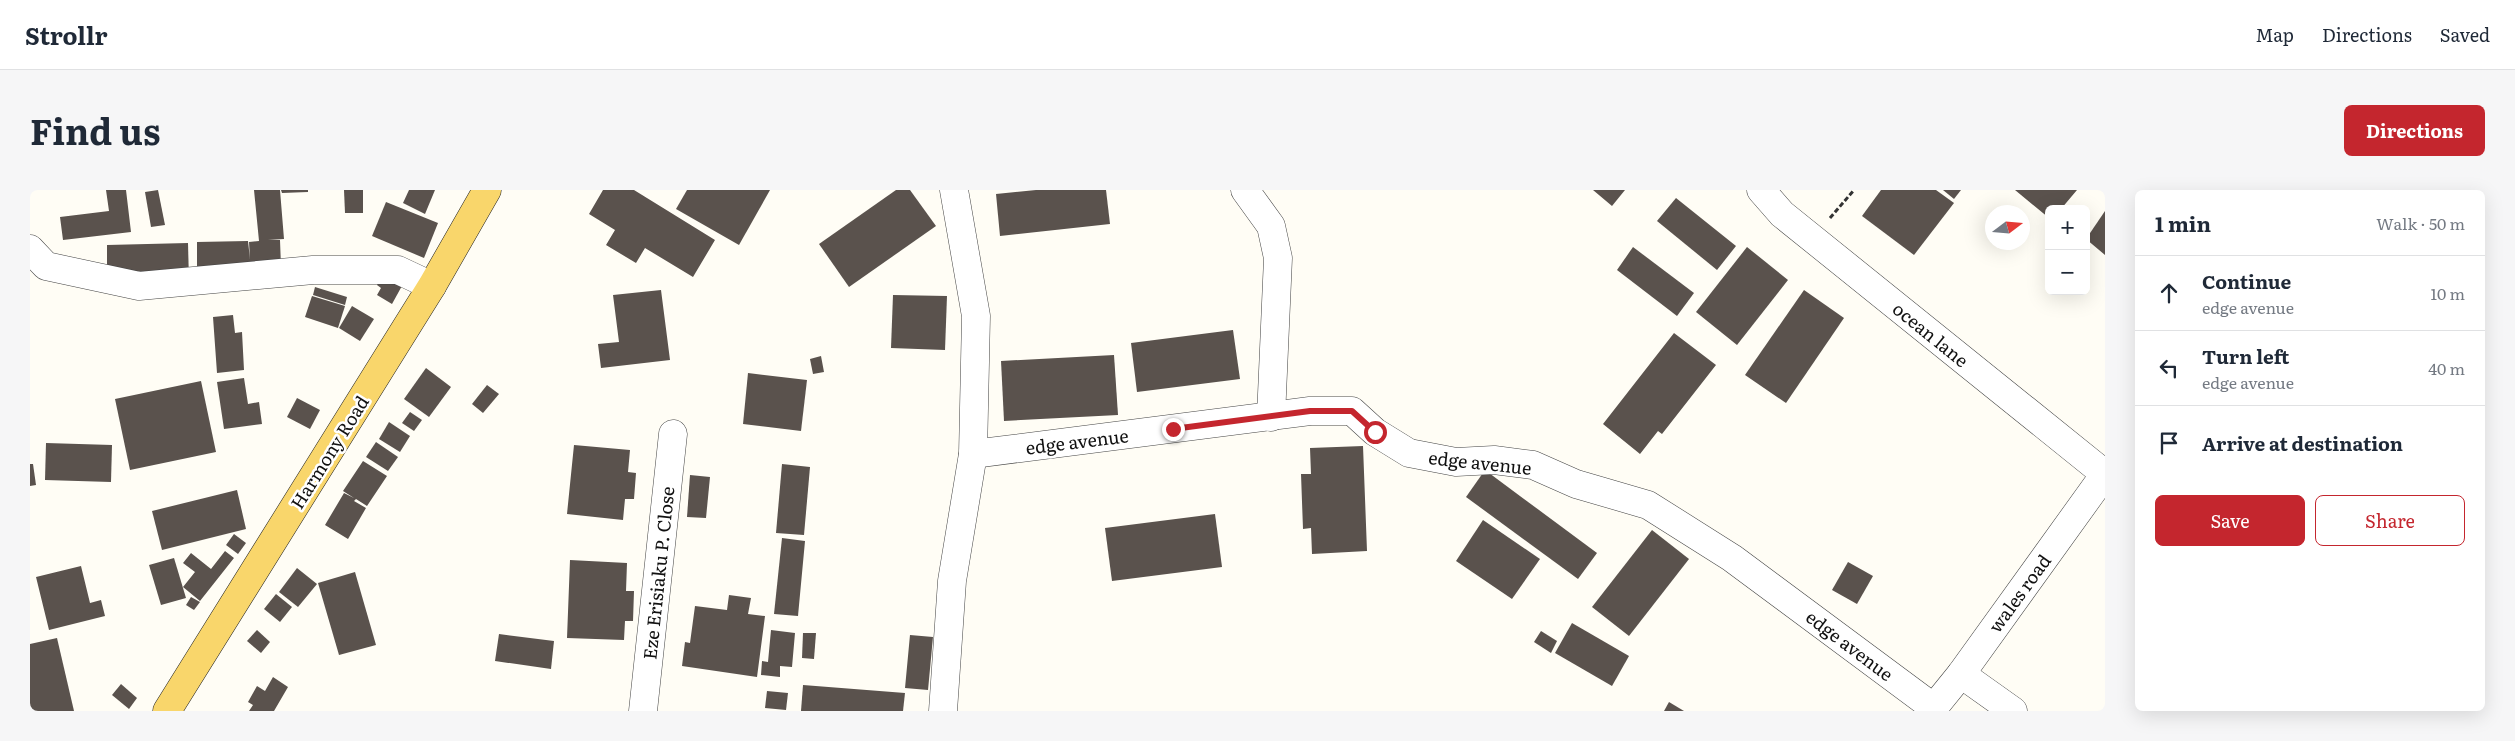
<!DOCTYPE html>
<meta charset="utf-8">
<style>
:root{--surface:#fff;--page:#f6f6f7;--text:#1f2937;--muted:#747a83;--line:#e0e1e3;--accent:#c4262e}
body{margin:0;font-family:Literata,serif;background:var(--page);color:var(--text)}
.controls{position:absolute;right:15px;top:15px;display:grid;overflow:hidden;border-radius:8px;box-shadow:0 5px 20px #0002}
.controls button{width:45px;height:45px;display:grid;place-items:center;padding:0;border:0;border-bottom:1px solid var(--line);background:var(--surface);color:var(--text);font:25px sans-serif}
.compass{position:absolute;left:1955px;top:15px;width:45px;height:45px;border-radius:50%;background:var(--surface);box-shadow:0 5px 20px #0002;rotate:74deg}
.stop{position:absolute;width:15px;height:15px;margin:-11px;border:4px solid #c4262e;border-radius:50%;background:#fff}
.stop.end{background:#c4262e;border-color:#fff;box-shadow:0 1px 5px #0008}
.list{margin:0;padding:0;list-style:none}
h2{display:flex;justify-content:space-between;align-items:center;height:65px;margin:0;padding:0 20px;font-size:21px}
h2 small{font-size:16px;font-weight:400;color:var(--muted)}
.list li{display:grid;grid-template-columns:32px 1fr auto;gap:15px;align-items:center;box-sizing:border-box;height:75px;padding:0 20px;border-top:1px solid var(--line)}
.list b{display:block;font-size:19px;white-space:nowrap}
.list p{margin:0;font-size:16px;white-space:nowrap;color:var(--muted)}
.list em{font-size:16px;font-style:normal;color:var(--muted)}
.actions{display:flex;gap:10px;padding:15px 20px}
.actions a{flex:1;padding:11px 0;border:1px solid var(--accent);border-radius:8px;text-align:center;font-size:18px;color:var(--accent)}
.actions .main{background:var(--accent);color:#fff}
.icon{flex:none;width:28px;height:28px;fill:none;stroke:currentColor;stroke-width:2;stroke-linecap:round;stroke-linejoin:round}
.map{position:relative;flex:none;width:2075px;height:521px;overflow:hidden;border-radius:8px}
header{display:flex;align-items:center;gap:30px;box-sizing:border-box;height:70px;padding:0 25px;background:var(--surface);border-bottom:1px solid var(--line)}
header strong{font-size:24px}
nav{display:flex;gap:28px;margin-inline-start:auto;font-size:18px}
.intro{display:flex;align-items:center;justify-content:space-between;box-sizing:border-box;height:120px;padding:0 30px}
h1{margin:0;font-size:35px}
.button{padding:12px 22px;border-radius:8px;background:var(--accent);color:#fff;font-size:18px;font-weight:700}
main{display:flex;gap:30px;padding:0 30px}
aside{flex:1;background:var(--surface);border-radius:8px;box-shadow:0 5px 20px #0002}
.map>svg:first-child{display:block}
.building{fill:#5a524d}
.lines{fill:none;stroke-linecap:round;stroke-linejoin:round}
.minor-casing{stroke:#444;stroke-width:29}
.major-casing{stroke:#222;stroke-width:29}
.path{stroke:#333;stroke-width:3;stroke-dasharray:5 2.5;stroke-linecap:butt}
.minor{stroke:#fff;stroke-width:28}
.major{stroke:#f9d66b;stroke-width:28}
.route{stroke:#c4262e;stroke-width:6}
.labels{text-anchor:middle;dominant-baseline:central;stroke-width:5;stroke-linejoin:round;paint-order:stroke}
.street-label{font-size:18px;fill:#111;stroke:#fff}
</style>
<header>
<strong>Strollr</strong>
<nav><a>Map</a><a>Directions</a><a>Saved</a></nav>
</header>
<div class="intro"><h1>Find us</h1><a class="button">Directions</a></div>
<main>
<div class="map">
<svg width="2075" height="521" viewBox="0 0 2075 521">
<rect width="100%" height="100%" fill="#fffdf5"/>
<!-- building -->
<g class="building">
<polygon points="76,0 96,0 101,42 33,50 30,27 79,21"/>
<polygon points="128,0 135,35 121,37 115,2"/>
<polygon points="224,0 250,0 254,49 238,50 250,50 251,76 167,84 167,52 218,51 220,69 219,52 229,51"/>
<polygon points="251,0 278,0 278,2 252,3"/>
<polygon points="314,0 333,0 333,23 315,23"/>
<polygon points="379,0 405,0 395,24 373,13"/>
<polygon points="573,0 604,0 685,50 663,87 615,58 606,73 576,55 585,40 559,24"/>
<polygon points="657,0 740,0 709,55 646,19"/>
<polygon points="866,0 880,0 906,36 819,97 789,54"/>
<polygon points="1006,0 1076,0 1080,34 970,46 966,4"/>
<polygon points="1563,0 1595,0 1582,16"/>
<polygon points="1851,0 1906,0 1924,13 1884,65 1832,26"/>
<polygon points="1913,0 1931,0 1924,9"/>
<polygon points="1985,0 2047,0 2031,19 2019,19 2019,28"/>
<polygon points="1646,8 1706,56 1687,80 1627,31"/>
<polygon points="356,12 408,33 394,68 342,46"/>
<polygon points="2075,21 2075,65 2056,49"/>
<polygon points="158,53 159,91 77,84 77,55"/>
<polygon points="1603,57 1664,103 1647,126 1587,80"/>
<polygon points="1717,57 1758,90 1707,155 1666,122"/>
<polygon points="351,87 373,94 362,114 347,105 351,98 347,95"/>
<polygon points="285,97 317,107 315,115 283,105"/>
<polygon points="631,100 640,170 571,178 568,154 589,152 583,105"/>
<polygon points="1774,100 1814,128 1756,213 1715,185"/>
<polygon points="863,105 917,106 915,160 861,158"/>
<polygon points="282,106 315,116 308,138 275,127"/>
<polygon points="322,116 344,129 330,151 309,138"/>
<polygon points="203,125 205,143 212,142 214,180 187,183 183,127"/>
<polygon points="1203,140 1210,189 1107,202 1101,153"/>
<polygon points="1644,143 1686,175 1632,244 1628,241 1610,264 1573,234"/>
<polygon points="1084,165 1088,225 974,231 971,171"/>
<polygon points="791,166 794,182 783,184 780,169"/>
<polygon points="396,178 421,197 399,227 374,209"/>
<polygon points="718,183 777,190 771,241 713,234"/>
<polygon points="214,188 218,214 229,212 232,234 194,239 187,192"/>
<polygon points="171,191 186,262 100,280 85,209"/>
<polygon points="457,195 469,204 453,223 442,214"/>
<polygon points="267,208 290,220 280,239 257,227"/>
<polygon points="380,222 392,230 384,241 372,233"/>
<polygon points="359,232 380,246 370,262 349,249"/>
<polygon points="346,252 368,267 358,281 336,267"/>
<polygon points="16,253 82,255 81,292 15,290"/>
<polygon points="544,255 600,260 598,282 606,283 604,309 595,309 593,330 537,324"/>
<polygon points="1333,256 1337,361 1282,364 1281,338 1273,339 1271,284 1281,284 1280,258"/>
<polygon points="333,271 357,286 337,316 326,309 324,311 336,318 318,349 295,335 314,303 324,308 313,301"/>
<polygon points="0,274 3,274 6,295 0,296"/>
<polygon points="752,274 780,277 774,345 746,343"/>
<polygon points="1455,280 1567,363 1548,389 1436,307"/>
<polygon points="660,285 680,287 676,328 657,327"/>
<polygon points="207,300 216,339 132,360 122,321"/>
<polygon points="1185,324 1192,377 1082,391 1075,338"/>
<polygon points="1453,330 1510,369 1482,409 1426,371"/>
<polygon points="1622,340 1659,369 1599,446 1562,417"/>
<polygon points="204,344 216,353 208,364 196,355"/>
<polygon points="752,348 775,351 768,426 744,424"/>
<polygon points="195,361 204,368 170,411 153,397 165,382 153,373 161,363 181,379"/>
<polygon points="144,368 156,408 131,415 119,375"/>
<polygon points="540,370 597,373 596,401 604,401 603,431 595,431 594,450 537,448"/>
<polygon points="1818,372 1843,386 1827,414 1802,400"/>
<polygon points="51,376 60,413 71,410 75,426 19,440 6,387"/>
<polygon points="267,378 287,394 268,417 249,402"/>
<polygon points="325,382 346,455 309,465 288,393"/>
<polygon points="246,404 262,417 250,432 234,419"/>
<polygon points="699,405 721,408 718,424 735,426 727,487 652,476 655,452 660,453 665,416 697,420"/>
<polygon points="161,407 170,412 164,420 156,415"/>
<polygon points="1542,433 1599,466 1582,496 1525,463"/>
<polygon points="227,440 240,452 231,463 217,451"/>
<polygon points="741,440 765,443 762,477 750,476 750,487 731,485 732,471 738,472"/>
<polygon points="1511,441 1527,451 1521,463 1504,452"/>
<polygon points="773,443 786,443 784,469 772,468"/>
<polygon points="469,444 524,451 521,479 465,471"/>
<polygon points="880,445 903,447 898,500 875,498"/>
<polygon points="27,448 44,521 0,521 0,454"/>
<polygon points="243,487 258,497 244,521 219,521 223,515 218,512 227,496 235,501"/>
<polygon points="91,494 107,508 99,519 82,505"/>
<polygon points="773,495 875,503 873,521 771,521"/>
<polygon points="737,501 758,503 756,520 735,518"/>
<polygon points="1639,512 1654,521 1634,521"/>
</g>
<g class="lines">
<!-- minor casing -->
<g class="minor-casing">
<g id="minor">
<polyline points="1215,0 1241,36 1248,68 1241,227"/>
<polyline points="1731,0 1752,24 2075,284"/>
<polyline points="0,59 16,76 109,96 283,80 368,80 402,96"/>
<polyline points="943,264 1280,221 1322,221 1345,242 1379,263 1426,272 1464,270 1503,275 1546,294 1618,315 1702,368 1904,518"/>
<polyline points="1931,484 1983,521"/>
<polyline points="613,521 643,244"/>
<polyline points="913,521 922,391 943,264 946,126 924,0"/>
<polyline points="1901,521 1931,484 2075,284"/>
</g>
</g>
<!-- major casing -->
<g class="major-casing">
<polyline id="major" points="137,521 402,96 457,0"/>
</g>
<!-- path -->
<polyline class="path" points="1800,28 1824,0"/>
<!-- minor -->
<use href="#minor" class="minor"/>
<!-- major -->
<use href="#major" class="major"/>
</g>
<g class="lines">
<!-- route -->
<polyline class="route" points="1143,239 1280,221 1322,221 1345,242"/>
</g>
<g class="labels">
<!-- street labels -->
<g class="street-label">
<text transform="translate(1901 144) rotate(39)">ocean lane</text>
<text transform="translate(1047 251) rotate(-7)">edge avenue</text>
<text transform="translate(299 262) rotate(-58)">Harmony Road</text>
<text transform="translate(1450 272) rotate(6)">edge avenue</text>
<text transform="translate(628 383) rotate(-84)">Eze Erisiaku P. Close</text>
<text transform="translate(1989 403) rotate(-54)">wales road</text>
<text transform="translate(1820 455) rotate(37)">edge avenue</text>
</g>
</g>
</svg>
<div class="controls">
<button>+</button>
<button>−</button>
</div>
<svg class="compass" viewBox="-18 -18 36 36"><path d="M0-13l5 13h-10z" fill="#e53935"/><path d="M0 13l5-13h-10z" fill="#747a83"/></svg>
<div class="stop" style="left:1345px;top:242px"></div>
<div class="stop end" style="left:1143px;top:239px"></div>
</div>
<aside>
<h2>1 min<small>Walk · 50 m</small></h2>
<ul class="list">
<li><svg class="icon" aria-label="ahead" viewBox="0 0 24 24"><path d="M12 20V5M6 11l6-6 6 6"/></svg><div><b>Continue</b><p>edge avenue</p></div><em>10 m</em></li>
<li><svg class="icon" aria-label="left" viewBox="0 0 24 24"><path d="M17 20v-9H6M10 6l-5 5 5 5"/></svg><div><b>Turn left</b><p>edge avenue</p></div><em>40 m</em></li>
<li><svg class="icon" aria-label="arrive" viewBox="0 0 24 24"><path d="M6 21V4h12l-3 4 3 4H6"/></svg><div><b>Arrive at destination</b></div></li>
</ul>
<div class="actions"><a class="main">Save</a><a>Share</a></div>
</aside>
</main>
